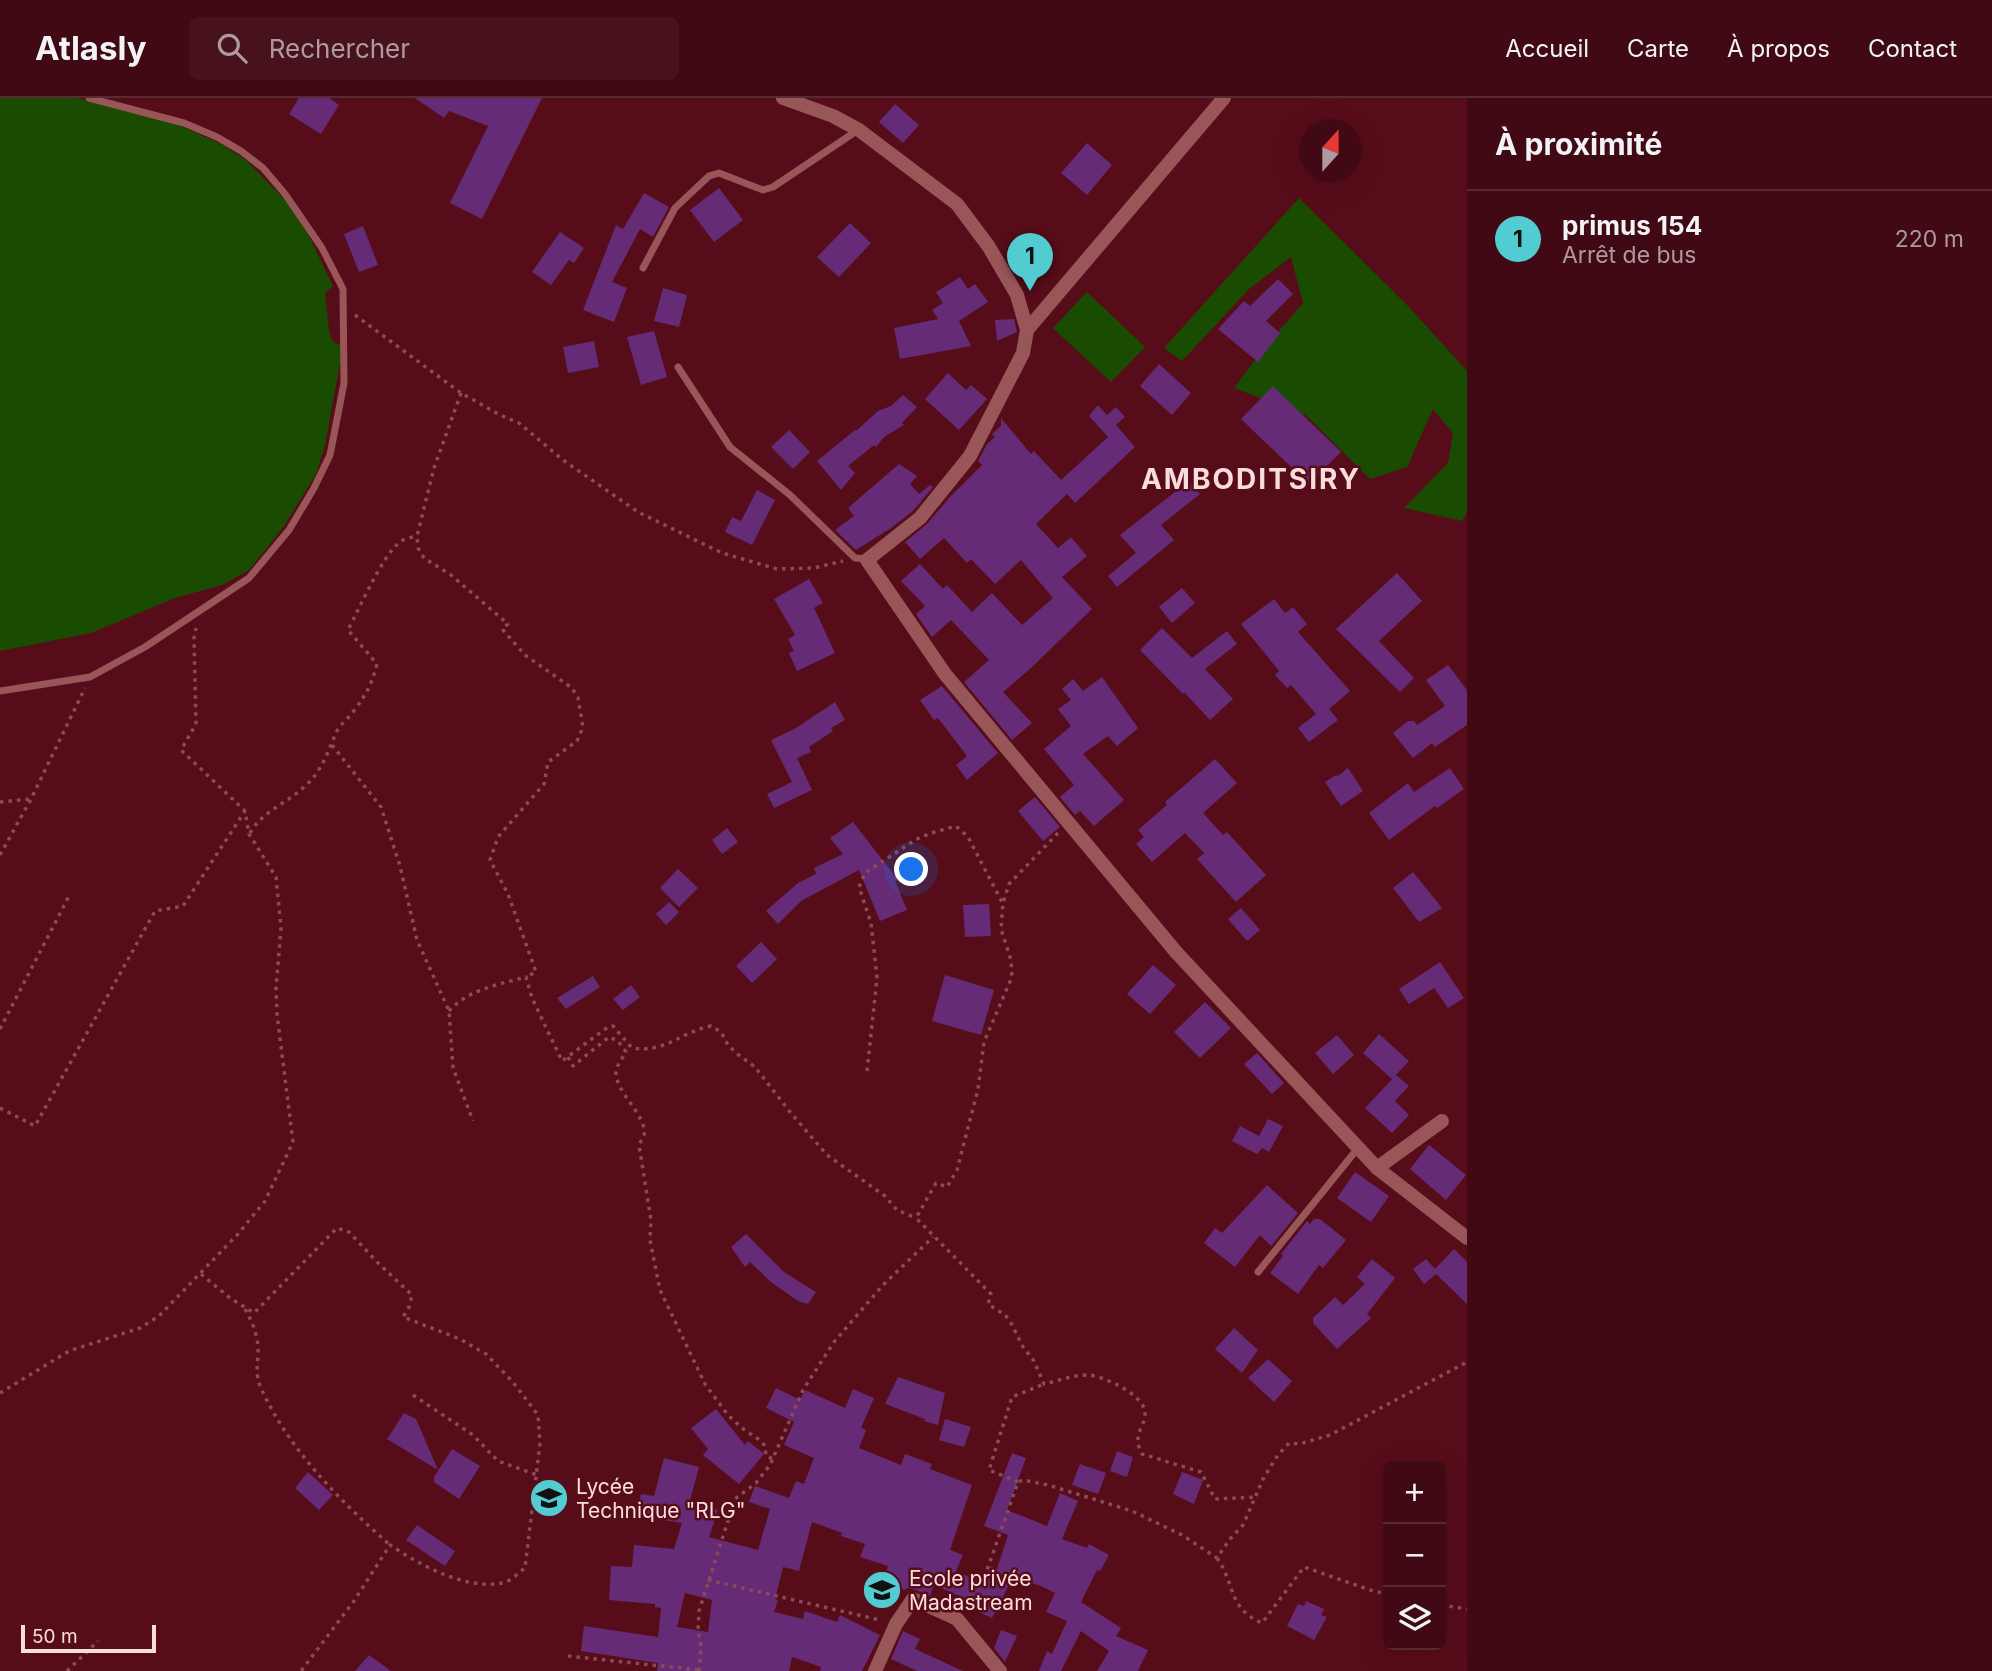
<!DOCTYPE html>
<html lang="fr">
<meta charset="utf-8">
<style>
:root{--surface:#410913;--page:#48121c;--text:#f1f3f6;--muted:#ae9aa0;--line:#5a2a33;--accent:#52ccd0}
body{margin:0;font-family:Inter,sans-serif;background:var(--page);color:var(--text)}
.controls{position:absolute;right:21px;bottom:21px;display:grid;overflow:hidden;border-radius:10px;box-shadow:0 7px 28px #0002}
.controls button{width:63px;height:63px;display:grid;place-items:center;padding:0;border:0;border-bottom:2px solid var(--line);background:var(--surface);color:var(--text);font:35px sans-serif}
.compass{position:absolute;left:1299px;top:21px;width:63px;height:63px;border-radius:50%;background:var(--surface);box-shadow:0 7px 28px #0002;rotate:21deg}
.scale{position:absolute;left:21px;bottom:18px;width:135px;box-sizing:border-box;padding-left:7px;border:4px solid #f9dcdc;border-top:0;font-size:19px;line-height:24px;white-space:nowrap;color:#f9dcdc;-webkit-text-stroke:5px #570c19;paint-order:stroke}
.you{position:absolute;left:912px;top:772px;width:24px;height:24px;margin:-18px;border:5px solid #fff;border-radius:50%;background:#1a73e8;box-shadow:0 0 0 10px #1a73e833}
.badge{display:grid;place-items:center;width:46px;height:46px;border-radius:50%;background:var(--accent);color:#111;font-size:23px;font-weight:700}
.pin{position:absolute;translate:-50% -58px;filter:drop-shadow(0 2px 4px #0008)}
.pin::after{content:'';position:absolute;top:37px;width:24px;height:21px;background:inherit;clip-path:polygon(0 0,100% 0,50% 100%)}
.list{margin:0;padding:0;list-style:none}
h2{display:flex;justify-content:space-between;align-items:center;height:91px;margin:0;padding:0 28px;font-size:30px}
h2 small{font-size:23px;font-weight:400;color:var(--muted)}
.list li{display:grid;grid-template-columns:46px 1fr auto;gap:21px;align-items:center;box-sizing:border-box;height:98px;padding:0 28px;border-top:2px solid var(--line)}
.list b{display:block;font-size:26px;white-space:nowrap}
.list p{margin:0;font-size:23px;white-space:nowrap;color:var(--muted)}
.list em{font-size:23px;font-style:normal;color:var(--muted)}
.icon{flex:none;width:38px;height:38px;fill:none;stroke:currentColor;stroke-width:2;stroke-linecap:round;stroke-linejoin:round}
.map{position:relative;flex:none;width:1467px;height:1573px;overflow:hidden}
header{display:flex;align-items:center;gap:42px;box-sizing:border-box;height:98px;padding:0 35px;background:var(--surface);border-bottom:2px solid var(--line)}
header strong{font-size:33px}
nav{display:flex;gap:38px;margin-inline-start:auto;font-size:24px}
.search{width:490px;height:63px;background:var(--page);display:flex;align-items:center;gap:18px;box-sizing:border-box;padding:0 24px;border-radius:10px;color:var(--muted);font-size:26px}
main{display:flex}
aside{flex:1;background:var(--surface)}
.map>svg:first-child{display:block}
.green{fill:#194c00}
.building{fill:#652b76;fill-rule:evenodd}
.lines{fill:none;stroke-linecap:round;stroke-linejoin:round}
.path{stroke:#894c55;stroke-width:3.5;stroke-dasharray:3.5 5;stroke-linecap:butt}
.lane{stroke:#985659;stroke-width:7}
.street{stroke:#985659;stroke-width:14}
.labels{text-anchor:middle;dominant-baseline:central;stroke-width:5;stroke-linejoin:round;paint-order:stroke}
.poi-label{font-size:21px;fill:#f9dcdc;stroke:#570c19;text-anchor:start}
.district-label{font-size:28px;font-weight:bold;letter-spacing:2px;fill:#f9dcdc;stroke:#570c19}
</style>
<header>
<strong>Atlasly</strong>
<div class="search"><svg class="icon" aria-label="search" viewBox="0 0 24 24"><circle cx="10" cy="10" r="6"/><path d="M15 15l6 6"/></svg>Rechercher</div>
<nav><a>Accueil</a><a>Carte</a><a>À propos</a><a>Contact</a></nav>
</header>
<main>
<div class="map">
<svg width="1467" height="1573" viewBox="0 0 1467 1573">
<rect width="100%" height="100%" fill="#570c19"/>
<!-- green -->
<g class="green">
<polygon points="0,0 77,0 172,24 221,46 246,62 285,102 308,136 333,188 325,195 329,233 333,244 343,249 325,347 316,376 284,428 249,472 222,487 175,500 91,535 0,553"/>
<polygon points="1299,100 1408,208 1467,273 1467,414 1462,423 1404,410 1448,365 1453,335 1433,311 1407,369 1370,381 1306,317 1234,290 1261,254 1303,205 1291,159 1249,191 1182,263 1164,250"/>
<polygon points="1087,194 1145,249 1111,284 1053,230"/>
</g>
<!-- building -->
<g class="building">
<polygon points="299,0 329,0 339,7 321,36 289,16"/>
<polygon points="415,0 542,0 482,121 450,105 488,28 449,13 444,20"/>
<polygon points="895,6 919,27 903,45 879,24"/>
<polygon points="1087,45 1112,67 1087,97 1061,75"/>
<polygon points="719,90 743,122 714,144 690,112"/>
<polygon points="644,95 669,109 653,139 640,131 612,184 627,190 614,224 583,212 616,127 623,131"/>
<polygon points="850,125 871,145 839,179 817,159"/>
<polygon points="363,128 378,167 359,174 344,136"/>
<polygon points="560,134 584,150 574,165 569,162 551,187 532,174"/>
<polygon points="960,179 968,191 975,186 988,204 959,223 971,248 900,261 894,230 938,221 932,212 943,205 936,194"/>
<polygon points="1278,181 1293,196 1266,223 1280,235 1258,264 1218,231 1244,203 1250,208"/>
<polygon points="663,190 687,197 679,229 654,223"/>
<polygon points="1014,221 1017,234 997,243 995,222"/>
<polygon points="654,233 667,279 641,287 627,239"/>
<polygon points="594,243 599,269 568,275 563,249"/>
<polygon points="1159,266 1191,295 1172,317 1140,288"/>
<polygon points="948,275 966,292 971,287 987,301 959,332 925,301"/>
<polygon points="1273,288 1341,354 1309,386 1241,321"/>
<polygon points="903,297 917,309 902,325 904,327 884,339 876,349 874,347 848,368 855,375 841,392 817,363 855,332 856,333 878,313 891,308"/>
<polygon points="1098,307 1107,317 1116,309 1125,319 1116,327 1135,349 1075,405 1067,396 1036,426 1058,450 1071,439 1087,458 1062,479 1092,511 1031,570 1003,594 1032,625 1012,642 964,584 989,562 951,522 932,539 916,516 925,508 901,483 920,466 943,491 947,487 972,514 992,495 1022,527 1053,500 1021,462 995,486 971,461 967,465 944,440 920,461 905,444 927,426 949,400 982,367 978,363 987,346 995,339 992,336 1001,328 1001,320 1031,356 1034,353 1061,382 1108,339 1089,318"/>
<polygon points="789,332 810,354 793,371 771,349"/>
<polygon points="899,366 917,378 910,386 919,396 930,387 933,389 913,413 891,430 856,452 835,432 854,418 848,410"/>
<polygon points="1189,383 1200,396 1161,427 1174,442 1117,489 1108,478 1136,455 1120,437"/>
<polygon points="757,392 775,402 752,447 725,434 732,419 741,423"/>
<polygon points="1397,475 1422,503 1379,543 1414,580 1400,594 1336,531"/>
<polygon points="809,481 823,505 814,510 835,555 797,573 789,555 794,553 788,541 795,537 774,501"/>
<polygon points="1182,490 1195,505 1172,525 1159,509"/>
<polygon points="1274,501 1285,515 1293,509 1307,526 1298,534 1350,593 1329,611 1338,622 1309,644 1298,630 1316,616 1291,587 1287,590 1275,577 1279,573 1241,526"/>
<polygon points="1162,530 1192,560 1227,533 1237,546 1205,571 1233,601 1210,622 1184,594 1183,596 1140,552"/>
<polygon points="1448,567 1467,592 1467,627 1435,649 1432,645 1413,660 1393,635 1408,623 1414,623 1417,627 1445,608 1426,582"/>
<polygon points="1102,579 1138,630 1117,648 1108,638 1083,656 1124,702 1094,728 1080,713 1075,717 1060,699 1074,687 1044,651 1071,628 1058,611 1071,602 1062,591 1073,581 1083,593"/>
<polygon points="942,588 998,655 967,682 956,667 967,658 938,620 934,622 920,602"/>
<polygon points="835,604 845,622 831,630 833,633 809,649 811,654 797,660 812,692 774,710 767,696 792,684 771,642 796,630"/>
<polygon points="1215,661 1237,685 1203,715 1223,737 1227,734 1266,777 1236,804 1197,761 1204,755 1185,735 1152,764 1136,746 1144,739 1138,732 1167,707 1165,704"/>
<polygon points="1348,670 1363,693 1341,708 1325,684 1336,677 1338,678"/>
<polygon points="1450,670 1464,691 1437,710 1435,708 1389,742 1369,715 1408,685 1414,694"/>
<polygon points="1035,699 1060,729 1043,743 1018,713"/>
<polygon points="853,724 898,782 895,783 907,812 880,823 859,772 801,803 778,826 766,813 798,785 816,776 814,770 843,756 830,740"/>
<polygon points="727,730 738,744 722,756 712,742"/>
<polygon points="678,771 698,790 679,809 660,790"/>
<polygon points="1413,774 1442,810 1419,824 1393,790"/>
<polygon points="669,804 679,814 666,827 656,816"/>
<polygon points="989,806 991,838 965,839 963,807"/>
<polygon points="1241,810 1260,832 1247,843 1228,821"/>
<polygon points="761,844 777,861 752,885 736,868"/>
<polygon points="1440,864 1464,900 1448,910 1434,890 1409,906 1399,891"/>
<polygon points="1153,867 1176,887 1150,916 1127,896"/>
<polygon points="945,877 994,892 981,937 932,923"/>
<polygon points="593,878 600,889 566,911 557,900"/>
<polygon points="631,887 640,899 623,912 613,901"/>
<polygon points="1205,904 1231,930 1200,960 1174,934"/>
<polygon points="1379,936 1409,963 1392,981 1363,955"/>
<polygon points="1337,937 1354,957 1333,976 1315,955"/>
<polygon points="1257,955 1284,985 1272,996 1244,966"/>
<polygon points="1396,977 1409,988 1395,1003 1409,1017 1392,1035 1365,1010"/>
<polygon points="1268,1021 1283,1028 1269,1054 1262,1050 1257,1056 1232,1043 1240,1028 1259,1038"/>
<polygon points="1429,1047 1466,1077 1446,1102 1410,1071"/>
<polygon points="1355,1074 1389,1098 1371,1124 1337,1100"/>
<polygon points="1267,1087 1298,1115 1271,1148 1260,1137 1235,1169 1204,1145 1215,1130 1222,1135"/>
<polygon points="1314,1121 1320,1121 1346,1142 1323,1170 1319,1167 1298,1196 1270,1175 1283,1158 1281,1156 1307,1123 1310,1126"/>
<polygon points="746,1136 784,1174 816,1194 808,1206 798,1203 771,1184 750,1164 745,1169 731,1149"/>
<polygon points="1454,1151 1467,1164 1467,1206 1436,1176 1424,1186 1413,1171 1426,1161 1435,1171"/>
<polygon points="1372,1161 1395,1180 1367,1216 1371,1220 1337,1251 1313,1225 1313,1220 1335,1199 1343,1207 1365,1186 1357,1179"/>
<polygon points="1234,1230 1258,1252 1242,1275 1215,1251"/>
<polygon points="1268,1261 1292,1283 1274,1304 1248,1280"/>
<polygon points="898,1279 945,1295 938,1327 924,1323 925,1321 885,1306"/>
<path d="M776,1290L800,1302L805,1292L845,1310L853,1291L874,1300L861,1330L866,1332L859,1350L901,1367L905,1356L932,1366L930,1371L972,1387L950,1452L963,1457L956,1473L982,1485L991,1468L997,1471L1008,1437L984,1428L1012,1355L1026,1360L1007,1412L1047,1428L1060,1395L1078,1403L1062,1441L1087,1450L1089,1446L1109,1457L1100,1473L1097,1472L1081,1504L1121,1530L1116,1538L1148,1552L1138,1573H1097L1109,1553L1081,1533L1061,1573H1039L1047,1553L1052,1556L1067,1523L1046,1514L1055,1495L1041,1488L1013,1479L992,1520L970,1510L973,1504L934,1487L930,1498L916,1492L906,1490L905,1492L882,1484L888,1468L860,1459L865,1446L841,1438L842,1435L812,1424L799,1473L783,1469L775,1501L778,1502L774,1514L803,1521L805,1513L837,1524L840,1517L880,1537L862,1573H820L821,1569L792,1559L789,1573H657L658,1565L581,1553L584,1528L658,1539L661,1510L655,1509V1506L609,1502L611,1468L632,1469L634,1447L674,1451L682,1425L637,1418L641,1396L654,1398L664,1360L699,1369L690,1403L718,1412L709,1439L758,1452L770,1411L749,1404L755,1388L789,1400L796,1383L804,1386L814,1360L784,1347L794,1324L766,1310ZM685,1495L712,1502L708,1534L677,1529Z"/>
<polygon points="716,1311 745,1347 748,1343 764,1356 739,1386 703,1357 708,1351 691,1330"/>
<polygon points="404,1315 416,1321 438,1372 387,1341"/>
<polygon points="945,1321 971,1329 964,1349 939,1342"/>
<polygon points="452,1351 480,1368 459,1401 434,1384 434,1379"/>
<polygon points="1117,1353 1133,1359 1127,1379 1110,1373"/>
<polygon points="1080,1366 1106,1375 1098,1396 1072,1387"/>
<polygon points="308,1374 333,1397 319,1412 295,1390"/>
<polygon points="1182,1374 1203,1382 1194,1406 1173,1396"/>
<polygon points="417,1427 455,1453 445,1468 406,1442"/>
<polygon points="1306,1503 1324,1511 1321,1517 1327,1519 1314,1542 1287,1528 1298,1506 1304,1508"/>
<polygon points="1001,1532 1017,1538 1005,1564 994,1550"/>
<polygon points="903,1533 920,1541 915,1551 963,1573 917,1573 891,1561"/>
<polygon points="369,1557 391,1573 355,1573"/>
</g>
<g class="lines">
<!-- path -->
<g class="path">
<polyline points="355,217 461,295 500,317 519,325 563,362 638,414 722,455 777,471 814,470 843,463"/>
<polyline points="461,295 434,370 417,438 418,450 424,460 451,477 508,526 502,531 525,557 572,590 578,600 583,629 577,643 548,664 544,686 498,739 490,762 508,796 536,874 526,879"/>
<polyline points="332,647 381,709 400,768 417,842 449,913 453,970 473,1023"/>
<polyline points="0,704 31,701"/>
<path d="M250,735C262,714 285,706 303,690C321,675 327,656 336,635C339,627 348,621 353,614C366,597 372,586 377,566L348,532C359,511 383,456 401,443C405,441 412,439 417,438"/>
<path d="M1058,735L1009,786L1003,805L1001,831L1011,862L1012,879L984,944L978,991L957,1072L947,1089L936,1085L916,1120L991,1196L988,1206L1005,1217L1010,1223L1023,1249L1034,1263L1044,1286C1058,1283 1072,1277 1087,1277C1102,1277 1143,1296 1145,1314C1146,1329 1131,1336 1142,1356L1201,1374L1215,1401L1256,1399"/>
<polyline points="0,757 31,701 85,590"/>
<path d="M449,913C467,892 500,886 526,879L532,900L562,963L608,929L613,928L632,950C667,955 680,934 711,928L721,934L728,947L736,955L755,969L790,1014L827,1057L885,1098L897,1112L916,1120"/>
<polyline points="0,931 69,798"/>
<path d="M568,959L573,968L609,939L618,943L626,954C623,960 616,967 616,975C616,995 648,1019 644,1037C643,1040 641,1043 639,1047L651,1122L650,1142L660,1192L705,1286L728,1317L742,1330L761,1343L765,1348L766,1358L773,1361"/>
<polyline points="867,973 877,880 871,825 859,789 865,775 915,742 931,735 956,728 968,739 1002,804"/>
<polyline points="0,1010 35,1028 155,813 183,808 245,713"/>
<path d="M201,1176L230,1200L254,1215L337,1130L349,1134L378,1165L412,1197L409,1209L403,1219L460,1241L486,1256L512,1283L538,1317L540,1345L525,1470C518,1475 510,1484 502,1485C465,1492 420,1467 390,1447L354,1503L301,1573"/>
<path d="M245,1211C253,1225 259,1239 258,1257C257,1268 256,1277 260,1288C288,1351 340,1403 390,1447"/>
<polyline points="0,1295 69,1253 140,1230 159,1218 238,1136 265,1103 293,1044 277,916 276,890 281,830 276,779 249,736 245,713 181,652 196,626 194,540 196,530"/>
<polyline points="413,1297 473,1337 498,1363 537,1377"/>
<polyline points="1018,1384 989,1372 1012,1299 1044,1286"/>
<path d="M1217,1460C1235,1485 1228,1511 1262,1525L1304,1469L1373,1493L1388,1496"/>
<polyline points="708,1482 880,1522"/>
<polyline points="964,1507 988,1469 1018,1384 1023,1382 1048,1387 1132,1413 1182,1437 1217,1460 1230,1441 1243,1427 1264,1379 1278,1357 1289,1345 1299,1346 1330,1337 1467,1264"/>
<polyline points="1441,1507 1467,1511"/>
<polyline points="568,1558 699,1572"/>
<polyline points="67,1573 98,1543"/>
<polyline points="699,1573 701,1548 698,1533 699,1513 735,1401 756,1385 770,1367 803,1292 834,1244 883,1187 933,1139"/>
</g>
<!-- lane -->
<g class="lane">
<polyline points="643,170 675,110 709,78 719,75 763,92 773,89 858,32"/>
<polyline points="678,269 730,349 790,397 855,460 867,461"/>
<polyline points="0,593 90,579 145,549 249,480 289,432 314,390 330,357 344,285 343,191 322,150 285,96 263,70 241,53 217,39 184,25 89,0"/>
<polyline points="1258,1174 1358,1050"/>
</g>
<!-- street -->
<g class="street">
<polyline points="783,0 833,18 859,32 957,106 989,149 1017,197 1027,232 1023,255 970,358 920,420 867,462 945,576 1176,854 1377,1070 1467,1140"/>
<polyline points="1027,232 1224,0"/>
<polyline points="1377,1070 1442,1023"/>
<polyline points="875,1573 896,1526 913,1501 957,1521 1000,1573"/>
</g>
</g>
<!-- icons -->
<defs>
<g id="school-disc" transform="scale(2.0125)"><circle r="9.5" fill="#52ccd0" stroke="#570c19"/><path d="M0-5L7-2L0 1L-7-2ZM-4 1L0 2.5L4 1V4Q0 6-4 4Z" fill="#111"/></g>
</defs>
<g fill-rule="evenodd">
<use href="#school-disc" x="549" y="1400"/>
<use href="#school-disc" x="882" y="1492"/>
</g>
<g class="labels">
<!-- poi labels -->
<g class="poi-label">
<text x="576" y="1388">Lycée<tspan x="576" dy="24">Technique "RLG"</tspan></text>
<text x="909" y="1480">Ecole privée<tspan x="909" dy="24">Madastream</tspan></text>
</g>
<!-- district labels -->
<g class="district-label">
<text x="1251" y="381">AMBODITSIRY</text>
</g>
</g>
</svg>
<div class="controls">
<button>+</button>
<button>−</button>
<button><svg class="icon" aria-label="layers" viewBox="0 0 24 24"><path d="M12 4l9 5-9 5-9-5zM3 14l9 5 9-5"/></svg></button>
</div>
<svg class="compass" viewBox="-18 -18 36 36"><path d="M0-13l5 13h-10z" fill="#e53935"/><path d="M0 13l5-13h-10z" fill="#ae9aa0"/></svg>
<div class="scale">50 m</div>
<div class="you"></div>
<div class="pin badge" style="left:1030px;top:193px">1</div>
</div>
<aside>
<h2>À proximité<small></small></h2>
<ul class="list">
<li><span class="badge">1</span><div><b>primus 154</b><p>Arrêt de bus</p></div><em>220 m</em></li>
</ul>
</aside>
</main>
